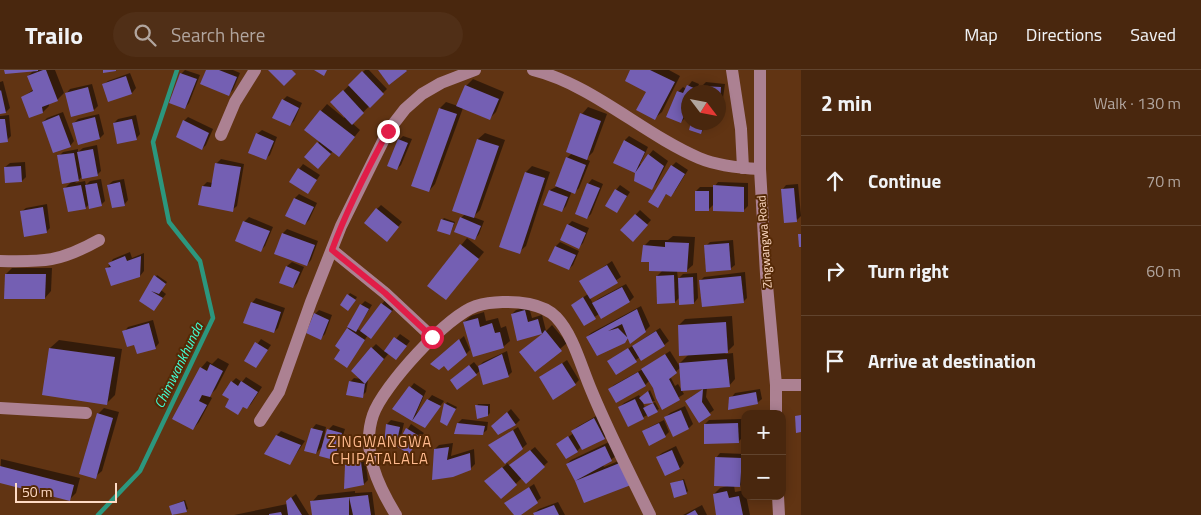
<!DOCTYPE html>
<meta charset="utf-8">
<style>
:root{--surface:#49270e;--page:#502f17;--text:#f1f3f6;--muted:#b1a59e;--line:#61442e}
body{margin:0;font-family:"Titillium Web",sans-serif;background:var(--page);color:var(--text)}
.controls{position:absolute;right:15px;bottom:15px;display:grid;overflow:hidden;border-radius:10px;box-shadow:0 2px 12px #0003}
.controls button{width:45px;height:45px;display:grid;place-items:center;padding:0;border:0;border-bottom:1px solid var(--line);background:var(--surface);color:var(--text);font:25px sans-serif}
.compass{position:absolute;left:681px;top:15px;width:45px;height:45px;border-radius:50%;background:var(--surface);box-shadow:0 2px 12px #0003;rotate:122deg}
.scale{position:absolute;left:15px;bottom:12px;width:102px;box-sizing:border-box;padding-left:5px;border:2px solid #ffdbc5;border-top:0;font-size:14px;line-height:18px;white-space:nowrap;color:#ffdbc5;-webkit-text-stroke:4px #552906;paint-order:stroke}
.stop{position:absolute;width:15px;height:15px;margin:-11px;border:4px solid #e11d48;border-radius:50%;background:#fff}
.stop.end{background:#e11d48;border-color:#fff;box-shadow:0 1px 5px #0008}
.list{margin:0;padding:0;list-style:none}
h2{display:flex;justify-content:space-between;align-items:center;height:65px;margin:0;padding:0 20px;font-size:21px}
h2 small{font-size:16px;font-weight:400;color:var(--muted)}
.list li{display:grid;grid-template-columns:32px 1fr auto;gap:15px;align-items:center;box-sizing:border-box;height:90px;padding:0 20px;border-top:1px solid var(--line)}
.list b{display:block;font-size:19px;white-space:nowrap}
.list em{font-size:16px;font-style:normal;color:var(--muted)}
.icon{flex:none;width:28px;height:28px;fill:none;stroke:currentColor;stroke-width:2;stroke-linecap:round;stroke-linejoin:round}
.map{position:relative;flex:none;width:801px;height:445px;overflow:hidden}
header{display:flex;align-items:center;gap:30px;box-sizing:border-box;height:70px;padding:0 25px;background:var(--surface);border-bottom:1px solid var(--line)}
header strong{font-size:24px}
nav{display:flex;gap:28px;margin-inline-start:auto;font-size:18px}
.search{width:350px;height:45px;background:var(--page);display:flex;align-items:center;gap:12px;box-sizing:border-box;padding:0 18px;border-radius:28px;color:var(--muted);font-size:19px}
main{display:flex}
aside{flex:1;background:var(--surface)}
.map>svg:first-child{display:block}
.shadow{fill:#0007}
.lines{fill:none;stroke-linecap:round;stroke-linejoin:round}
.stream{stroke:#2c977e;stroke-width:4.5}
.building{fill:#745fb3}
.minor{stroke:#ac8192;stroke-width:12}
.route{stroke:#e11d48;stroke-width:6}
.labels{text-anchor:middle;dominant-baseline:central;stroke-width:4;stroke-linejoin:round;paint-order:stroke}
.street-label{font-size:12px;fill:#ffdbc5;stroke:#552906}
.water-label{font-size:14px;font-style:italic;fill:#40ffd4;stroke:#552906}
.quarter-label{font-size:15px;letter-spacing:1px;fill:#ffba8e;stroke:#552906}
</style>
<header>
<strong>Trailo</strong>
<div class="search"><svg class="icon" aria-label="search" viewBox="0 0 24 24"><circle cx="10" cy="10" r="6"/><path d="M15 15l6 6"/></svg>Search here</div>
<nav><a>Map</a><a>Directions</a><a>Saved</a></nav>
</header>
<main>
<div class="map">
<svg width="801" height="445" viewBox="0 0 801 445">
<rect width="100%" height="100%" fill="#613413"/>
<!-- shadow -->
<g class="shadow">
<polygon points="6,0 55,0 64,23 57,30 49,33 49,36 43,42 23,27 34,19 28,6 34,0"/>
<polygon points="185,0 200,5 189,33 185,38 181,4"/>
<polygon points="207,0 233,0 240,3 233,20 229,24"/>
<polygon points="365,0 369,0 387,19 352,53 360,60 339,86 333,81 322,93 306,87 320,71 321,41 327,34 344,48 345,47 332,32"/>
<polygon points="632,0 669,0 680,6 662,42 655,48 648,21"/>
<polygon points="130,3 136,18 132,23 109,31 103,15 108,11"/>
<polygon points="473,9 504,22 496,42 489,49 463,38 435,114 429,121 440,38 446,32 458,36 466,16"/>
<polygon points="3,11 10,38 6,42 0,43 0,12"/>
<polygon points="692,11 699,14 696,22 688,22 688,40 685,48 681,52 678,22 683,17 686,19"/>
<polygon points="706,12 725,14 723,28 719,33 718,22 701,22 702,16"/>
<polygon points="92,14 98,36 94,40 66,24 70,19"/>
<polygon points="287,26 302,33 294,51 290,55 283,30"/>
<polygon points="588,37 607,44 593,82 586,89 590,91 579,118 575,122 572,121 566,136 562,141 550,120 556,117 567,88 572,83 582,44"/>
<polygon points="63,42 74,71 70,76 43,52 47,48"/>
<polygon points="99,44 104,64 100,68 73,54 78,49"/>
<polygon points="9,45 11,66 7,70 0,71 0,46"/>
<polygon points="136,45 140,64 136,69 114,53 118,49"/>
<polygon points="188,47 213,59 206,75 202,79 184,51"/>
<polygon points="692,52 707,52 705,58 701,63"/>
<polygon points="262,60 277,67 270,85 265,89 257,64"/>
<polygon points="485,63 505,70 480,140 473,147 484,151 479,164 475,169 461,148 465,144 454,140 478,69"/>
<polygon points="403,66 412,69 401,95 397,99 399,70"/>
<polygon points="629,66 648,77 640,94 641,95 653,80 668,91 656,114 652,118 636,102 615,93 625,70"/>
<polygon points="97,75 101,101 97,105 83,106 75,113 85,111 86,115 90,111 101,109 105,131 101,135 90,134 85,138 65,118 72,111 59,86 63,82 78,79 78,82 83,78"/>
<polygon points="221,89 244,94 237,136 232,140 203,116 207,112 213,113 217,93"/>
<polygon points="25,92 26,107 22,111 5,97 10,93"/>
<polygon points="676,92 688,100 675,121 671,125 667,123 657,136 672,96"/>
<polygon points="303,94 320,105 308,123 290,111"/>
<polygon points="532,96 550,102 526,176 519,182 526,102"/>
<polygon points="124,109 128,130 124,135 108,115 113,111"/>
<polygon points="592,109 603,114 591,144 587,148 588,114"/>
<polygon points="718,112 748,113 748,136 744,140 714,134 708,140 696,121 700,117 714,117"/>
<polygon points="798,114 801,146 797,150 782,120 786,115"/>
<polygon points="620,115 630,122 617,142 616,120"/>
<polygon points="299,124 317,133 309,150 305,154 287,145 295,128"/>
<polygon points="47,134 50,158 46,162 21,142 26,138"/>
<polygon points="381,135 402,152 391,166 377,139"/>
<polygon points="640,140 651,150 637,166 622,160"/>
<polygon points="249,147 273,157 265,176 261,180 244,152"/>
<polygon points="444,148 455,152 450,164 442,150"/>
<polygon points="572,151 589,158 583,173 579,177 568,155"/>
<polygon points="287,159 318,171 311,190 307,195 276,183 283,163"/>
<polygon points="673,166 695,167 693,195 686,201 677,201 678,209 683,204 697,203 698,228 694,233 680,227 675,232 657,206 663,200 650,191 644,176 650,170 668,170"/>
<polygon points="467,168 484,182 446,229 429,215"/>
<polygon points="733,170 735,195 730,199 706,176 710,172"/>
<polygon points="560,172 579,181 573,195 569,199 550,190 556,176"/>
<polygon points="130,182 132,188 144,183 144,201 140,206 107,199 113,189"/>
<polygon points="612,191 621,207 590,228 593,234 598,229 626,214 634,227 630,231 599,244 584,254 572,235 588,224 581,212"/>
<polygon points="292,192 304,197 297,213 293,217 281,212 287,196"/>
<polygon points="12,198 52,198 51,221 45,228 6,204"/>
<polygon points="745,202 747,228 743,232 700,211 704,207"/>
<polygon points="157,205 167,212 161,220 166,224 154,239 140,231"/>
<polygon points="350,223 357,227 350,238 341,235"/>
<polygon points="256,228 285,238 278,258 274,262 252,233"/>
<polygon points="386,229 396,236 375,263 368,265 347,296 342,280 348,259 361,235 365,231 372,235 357,259 361,261"/>
<polygon points="641,236 650,256 645,261 629,267 624,272 587,267 591,263"/>
<polygon points="529,237 532,248 542,245 546,261 552,255 567,273 535,300 520,282 544,263 518,269 512,244 516,240"/>
<polygon points="319,240 332,245 325,264 321,268 315,244"/>
<polygon points="484,242 486,251 498,248 501,258 506,256 510,271 503,277 464,252 471,246"/>
<polygon points="732,246 734,275 725,284 733,283 735,309 729,316 707,318 706,327 714,340 699,351 691,327 705,318 680,298 664,312 671,308 675,316 678,314 684,324 662,338 650,310 645,315 610,319 614,315 643,299 670,281 680,297 680,293 689,284 679,255 685,249"/>
<polygon points="153,250 159,273 155,278 135,274 124,262 128,257"/>
<polygon points="660,258 669,271 664,275 640,287 616,304 609,291"/>
<polygon points="400,264 410,271 400,284 389,283 367,310 368,310 366,322 362,326 350,312 354,308 361,309 372,278 376,274 385,282"/>
<polygon points="464,266 470,280 466,284 436,290"/>
<polygon points="261,269 271,275 256,297 246,290"/>
<polygon points="59,270 122,279 115,325 107,333 44,324 50,278"/>
<polygon points="507,281 512,302 508,306 480,301 476,304 451,310 474,292 478,297 483,292"/>
<polygon points="218,288 229,294 216,319 209,326 212,328 199,352 193,359 201,298 207,291 212,294"/>
<polygon points="567,290 579,310 575,314 541,308"/>
<polygon points="246,307 262,317 251,334 247,338 244,336 238,343 231,329 232,312 236,308 242,312"/>
<polygon points="414,313 426,321 416,344 432,325 444,331 425,357 394,339"/>
<polygon points="760,319 762,329 757,333 731,328 735,323"/>
<polygon points="650,320 655,331 643,333 645,338 655,332 659,339 628,355 620,337 624,333 639,325 641,328"/>
<polygon points="447,332 457,337 447,355 446,334"/>
<polygon points="478,334 490,334 490,343 488,345 477,336"/>
<polygon points="685,336 693,354 689,358 673,365 666,347 670,343"/>
<polygon points="104,338 119,342 102,401 95,407 98,344"/>
<polygon points="511,339 520,350 516,354 498,363 497,352"/>
<polygon points="598,345 608,364 604,368 582,376 577,381 558,374 574,363 573,361 577,357"/>
<polygon points="462,349 488,352 487,360 482,364 458,353"/>
<polygon points="742,349 742,368 738,372 705,354 709,350"/>
<polygon points="391,350 404,353 400,371 411,354 424,363 408,382 396,375 387,354"/>
<polygon points="664,350 669,362 665,366 644,362 648,358"/>
<polygon points="316,354 326,357 322,377 316,383 312,359"/>
<polygon points="333,355 345,359 337,385 333,389 328,360"/>
<polygon points="518,357 527,374 506,392 510,396 535,377 548,392 526,412 522,408 501,427 490,407 507,394 490,375"/>
<polygon points="281,361 305,371 290,393 277,365"/>
<polygon points="609,372 616,386 603,395 604,397 628,387 636,407 577,410 567,394 571,390"/>
<polygon points="453,373 451,386 474,379 475,394 470,399 453,406 435,379 439,375"/>
<polygon points="676,376 684,393 680,398 665,404 657,387 662,383"/>
<polygon points="720,383 745,384 744,411 740,416 734,415 735,422 745,420 750,445 718,445 714,424 720,418 727,416 716,388"/>
<polygon points="1,389 80,408 76,423 70,429 0,412"/>
<polygon points="365,389 368,410 364,414 346,395 351,391"/>
<polygon points="684,409 688,421 686,423 671,414"/>
<polygon points="534,414 541,428 519,445 515,445 506,433"/>
<polygon points="355,421 355,423 372,422 375,445 314,445 312,432 318,425"/>
<polygon points="296,424 309,445 234,445 287,434 287,431"/>
<polygon points="185,430 188,439 173,445 170,436"/>
<polygon points="558,432 565,445 535,445 534,443 539,439"/>
<polygon points="702,435 707,445 683,445"/>
</g>
<g class="lines">
<!-- stream -->
<polyline class="stream" points="98,445 140,401 213,248 200,191 169,152 153,72 177,0"/>
</g>
<!-- building -->
<g class="building">
<polygon points="4,0 38,0 38,1 5,4"/>
<polygon points="43,0 46,0 58,31 42,37 43,43 29,48 21,27 33,21 27,6"/>
<polygon points="103,0 116,0 116,1 103,3"/>
<polygon points="206,0 219,0 237,7 229,26 200,14"/>
<polygon points="268,0 292,0 296,4 284,16"/>
<polygon points="314,0 327,0 324,6"/>
<polygon points="378,0 406,0 407,1 389,15"/>
<polygon points="630,0 650,0 675,12 655,50 636,40 646,22 625,11"/>
<polygon points="362,1 384,24 370,38 348,15"/>
<polygon points="180,3 197,9 185,39 169,33"/>
<polygon points="126,6 132,24 108,32 102,14"/>
<polygon points="465,15 499,29 490,50 456,36"/>
<polygon points="687,15 696,19 694,22 688,22 688,36 681,53 666,47 677,21 683,23"/>
<polygon points="701,16 721,17 720,32 718,32 718,22 700,22"/>
<polygon points="88,17 94,41 71,47 65,23"/>
<polygon points="1,20 6,43 0,44 0,21"/>
<polygon points="343,20 364,43 352,55 330,32"/>
<polygon points="282,29 299,38 290,56 272,48"/>
<polygon points="439,38 457,44 429,122 411,116"/>
<polygon points="320,40 355,67 339,87 304,60"/>
<polygon points="580,43 601,51 587,90 566,82"/>
<polygon points="59,45 71,77 53,83 42,52"/>
<polygon points="95,47 100,69 78,75 72,53"/>
<polygon points="0,49 5,49 8,72 0,73"/>
<polygon points="132,49 137,70 117,74 113,53"/>
<polygon points="183,50 209,63 202,80 176,67"/>
<polygon points="691,52 705,52 701,64 689,60"/>
<polygon points="256,63 274,71 266,90 248,83"/>
<polygon points="398,69 408,73 397,100 387,96"/>
<polygon points="477,69 499,76 474,148 452,141"/>
<polygon points="624,70 645,82 635,103 648,84 664,96 652,120 634,111 635,103 613,93"/>
<polygon points="317,72 331,84 318,99 304,87"/>
<polygon points="93,79 98,106 82,109 77,82"/>
<polygon points="74,83 79,111 62,114 57,85"/>
<polygon points="566,87 586,95 575,124 555,116"/>
<polygon points="215,93 241,97 233,142 198,135 202,116 211,117"/>
<polygon points="671,95 685,104 671,127 666,124 658,138 648,132"/>
<polygon points="21,96 22,112 5,113 4,97"/>
<polygon points="298,98 317,110 308,124 289,112"/>
<polygon points="525,102 545,108 520,184 499,177"/>
<polygon points="120,112 125,136 112,138 107,115"/>
<polygon points="97,113 102,136 89,139 85,115"/>
<polygon points="587,113 600,118 587,149 575,144"/>
<polygon points="81,115 86,139 68,142 63,118"/>
<polygon points="713,115 744,117 744,142 713,141"/>
<polygon points="794,118 797,152 784,153 781,119"/>
<polygon points="615,119 627,126 617,143 605,136"/>
<polygon points="549,120 568,127 562,142 543,135"/>
<rect x="695" y="121" width="14" height="20"/>
<polygon points="294,128 314,137 305,155 285,146"/>
<polygon points="43,137 47,163 24,167 20,141"/>
<polygon points="376,138 399,157 387,172 364,153"/>
<polygon points="635,144 648,155 633,172 620,160"/>
<polygon points="460,147 481,156 475,170 454,162"/>
<polygon points="441,149 454,153 450,165 437,161"/>
<polygon points="243,151 270,161 261,182 235,171"/>
<polygon points="567,154 586,163 579,179 560,170"/>
<polygon points="282,163 315,175 307,196 274,184"/>
<polygon points="798,164 801,164 801,177 799,177"/>
<polygon points="665,172 689,173 687,202 649,201 649,192 641,192 643,175 665,177"/>
<polygon points="729,173 731,200 706,202 704,175"/>
<polygon points="460,174 479,189 446,230 427,216"/>
<polygon points="555,176 576,185 569,200 548,191"/>
<polygon points="125,186 127,191 141,186 140,207 111,216 105,198 111,197 108,193"/>
<polygon points="607,195 618,213 590,229 579,211"/>
<polygon points="286,196 300,202 293,218 279,213"/>
<polygon points="5,204 46,204 45,229 4,229"/>
<polygon points="154,205 166,214 159,224 151,221 163,228 154,241 139,231"/>
<polygon points="674,205 675,233 657,234 656,206"/>
<polygon points="741,206 744,233 702,237 699,210"/>
<polygon points="693,207 694,234 679,235 678,208"/>
<polygon points="622,217 630,232 601,249 592,233"/>
<polygon points="347,224 356,230 348,241 340,235"/>
<polygon points="583,227 596,249 584,256 571,235"/>
<polygon points="251,232 281,242 274,263 243,253"/>
<polygon points="381,233 392,241 371,269 360,261"/>
<polygon points="360,234 369,239 356,262 347,257"/>
<polygon points="637,239 646,262 630,274 622,254 608,261 618,258 628,268 625,273 597,286 586,267"/>
<polygon points="525,240 528,252 538,249 542,264 545,260 562,281 535,302 519,282 542,264 517,271 511,244"/>
<polygon points="314,243 329,250 321,270 306,263"/>
<polygon points="478,248 480,257 492,253 495,263 500,262 504,278 473,287 463,252"/>
<polygon points="726,252 728,283 679,286 678,255"/>
<polygon points="149,253 156,279 137,284 134,275 127,277 122,261"/>
<polygon points="347,258 365,270 347,298 334,289 340,280 335,276"/>
<polygon points="656,261 665,276 641,291 632,276"/>
<polygon points="394,267 407,276 396,290 384,281"/>
<polygon points="459,269 467,285 448,301 444,296 439,300 430,294"/>
<polygon points="255,272 268,280 256,298 244,291"/>
<polygon points="371,277 384,289 365,314 363,328 346,325 349,311 365,314 351,301"/>
<polygon points="49,278 115,287 107,335 42,325"/>
<polygon points="628,278 637,292 616,305 607,291"/>
<polygon points="502,284 509,307 483,315 478,296"/>
<polygon points="665,284 677,303 669,309 680,330 662,340 656,328 653,318 641,299"/>
<polygon points="727,289 730,317 681,321 679,293"/>
<polygon points="562,293 576,315 553,330 539,307"/>
<polygon points="210,294 223,301 210,327 202,325 199,331 207,335 193,360 172,349 200,297 207,301"/>
<polygon points="469,295 477,305 457,320 450,310"/>
<polygon points="638,302 646,316 616,333 608,319"/>
<polygon points="231,311 238,316 241,311 258,322 247,339 243,337 238,345 225,337 229,329 222,325"/>
<polygon points="409,316 423,326 412,351 427,329 441,336 425,358 412,351 392,339"/>
<polygon points="703,319 702,332 711,345 699,353 685,331"/>
<polygon points="648,321 653,333 644,334 639,328"/>
<polygon points="756,322 758,334 728,340 729,327"/>
<polygon points="635,329 644,349 628,357 618,337"/>
<polygon points="444,333 456,339 447,356 440,352"/>
<polygon points="653,333 658,342 648,347 643,338"/>
<polygon points="475,335 488,336 488,346 477,349"/>
<polygon points="681,340 689,359 673,367 664,347"/>
<polygon points="507,342 516,355 498,365 491,356"/>
<polygon points="97,343 113,348 96,409 79,404"/>
<polygon points="801,345 801,362 796,363 795,346"/>
<polygon points="594,348 605,369 582,380 571,361"/>
<polygon points="457,353 485,356 483,365 454,364"/>
<polygon points="659,353 666,367 649,376 642,361"/>
<polygon points="738,353 739,373 704,374 704,354"/>
<polygon points="386,354 400,357 396,376 384,374"/>
<polygon points="311,358 323,361 316,384 304,381"/>
<polygon points="406,358 421,367 409,384 396,376"/>
<polygon points="327,359 342,363 334,390 319,386"/>
<polygon points="513,360 523,379 505,394 488,375"/>
<polygon points="276,365 301,375 290,395 264,384"/>
<polygon points="568,366 578,382 566,389 556,374"/>
<polygon points="605,376 612,391 575,411 622,392 631,415 584,433 575,411 566,394"/>
<polygon points="449,377 447,390 470,383 471,400 453,407 432,410 434,379"/>
<polygon points="530,380 545,397 526,414 509,395"/>
<polygon points="672,380 680,399 665,406 656,387"/>
<polygon points="715,387 742,388 740,417 714,416"/>
<polygon points="361,392 364,415 344,419 345,395"/>
<polygon points="0,396 74,415 70,431 0,413"/>
<polygon points="502,397 517,415 501,429 484,411"/>
<polygon points="683,410 687,424 674,428 670,413"/>
<polygon points="529,417 538,433 521,445 514,445 504,433"/>
<polygon points="727,421 729,428 739,426 743,445 716,445 713,424"/>
<polygon points="368,425 371,445 353,445 349,427"/>
<polygon points="291,427 302,445 288,445 286,431"/>
<polygon points="349,427 349,445 312,445 310,431"/>
<polygon points="184,431 187,442 172,445 169,436"/>
<polygon points="554,435 559,445 534,445 533,443"/>
<polygon points="695,440 698,445 686,445"/>
<polygon points="281,442 282,445 269,445 269,444"/>
</g>
<g class="lines">
<!-- minor -->
<g class="minor">
<path d="M533,0C593,15 643,64 699,88C718,96 739,98 760,99"/>
<polyline points="732,0 741,59 743,98"/>
<polyline points="760,0 760,99 766,204 776,315 776,344"/>
<polyline points="221,65 235,32 255,0"/>
<polyline points="332,180 385,223 432,267"/>
<path d="M0,191C44,192 60,192 99,170"/>
<polyline points="776,315 801,315"/>
<polyline points="0,338 86,343"/>
<polyline points="260,351 279,322 311,232 341,156 388,61 405,39 422,24 441,13 475,0"/>
<polyline points="778,426 779,445"/>
<path d="M396,445C378,416 361,380 373,345C383,316 447,246 476,236C492,231 513,231 529,234C539,236 548,239 556,247C574,266 581,297 592,322C609,363 630,404 650,445"/>
</g>
</g>
<g class="lines">
<!-- route -->
<path class="route" d="M388,61C367,100 347,139 332,180L385,223L432,267"/>
</g>
<g class="labels">
<!-- street labels -->
<g class="street-label">
<text transform="translate(764 172) rotate(-94)">Zingwangwa Road</text>
</g>
<!-- water labels -->
<g class="water-label">
<text transform="translate(178 295) rotate(-64)">Chimwankhunda</text>
</g>
<!-- quarter labels -->
<g class="quarter-label">
<text x="380" y="371">ZINGWANGWA<tspan x="380" dy="17">CHIPATALALA</tspan></text>
</g>
</g>
</svg>
<div class="controls">
<button>+</button>
<button>−</button>
</div>
<svg class="compass" viewBox="-18 -18 36 36"><path d="M0-13l5 13h-10z" fill="#e53935"/><path d="M0 13l5-13h-10z" fill="#b1a59e"/></svg>
<div class="scale">50 m</div>
<div class="stop" style="left:432px;top:267px"></div>
<div class="stop end" style="left:388px;top:61px"></div>
</div>
<aside>
<h2>2 min<small>Walk · 130 m</small></h2>
<ul class="list">
<li><svg class="icon" aria-label="ahead" viewBox="0 0 24 24"><path d="M12 20V5M6 11l6-6 6 6"/></svg><div><b>Continue</b></div><em>70 m</em></li>
<li><svg class="icon" aria-label="right" viewBox="0 0 24 24"><path d="M7 20v-9h11M14 6l5 5-5 5"/></svg><div><b>Turn right</b></div><em>60 m</em></li>
<li><svg class="icon" aria-label="arrive" viewBox="0 0 24 24"><path d="M6 21V4h12l-3 4 3 4H6"/></svg><div><b>Arrive at destination</b></div></li>
</ul>
</aside>
</main>
